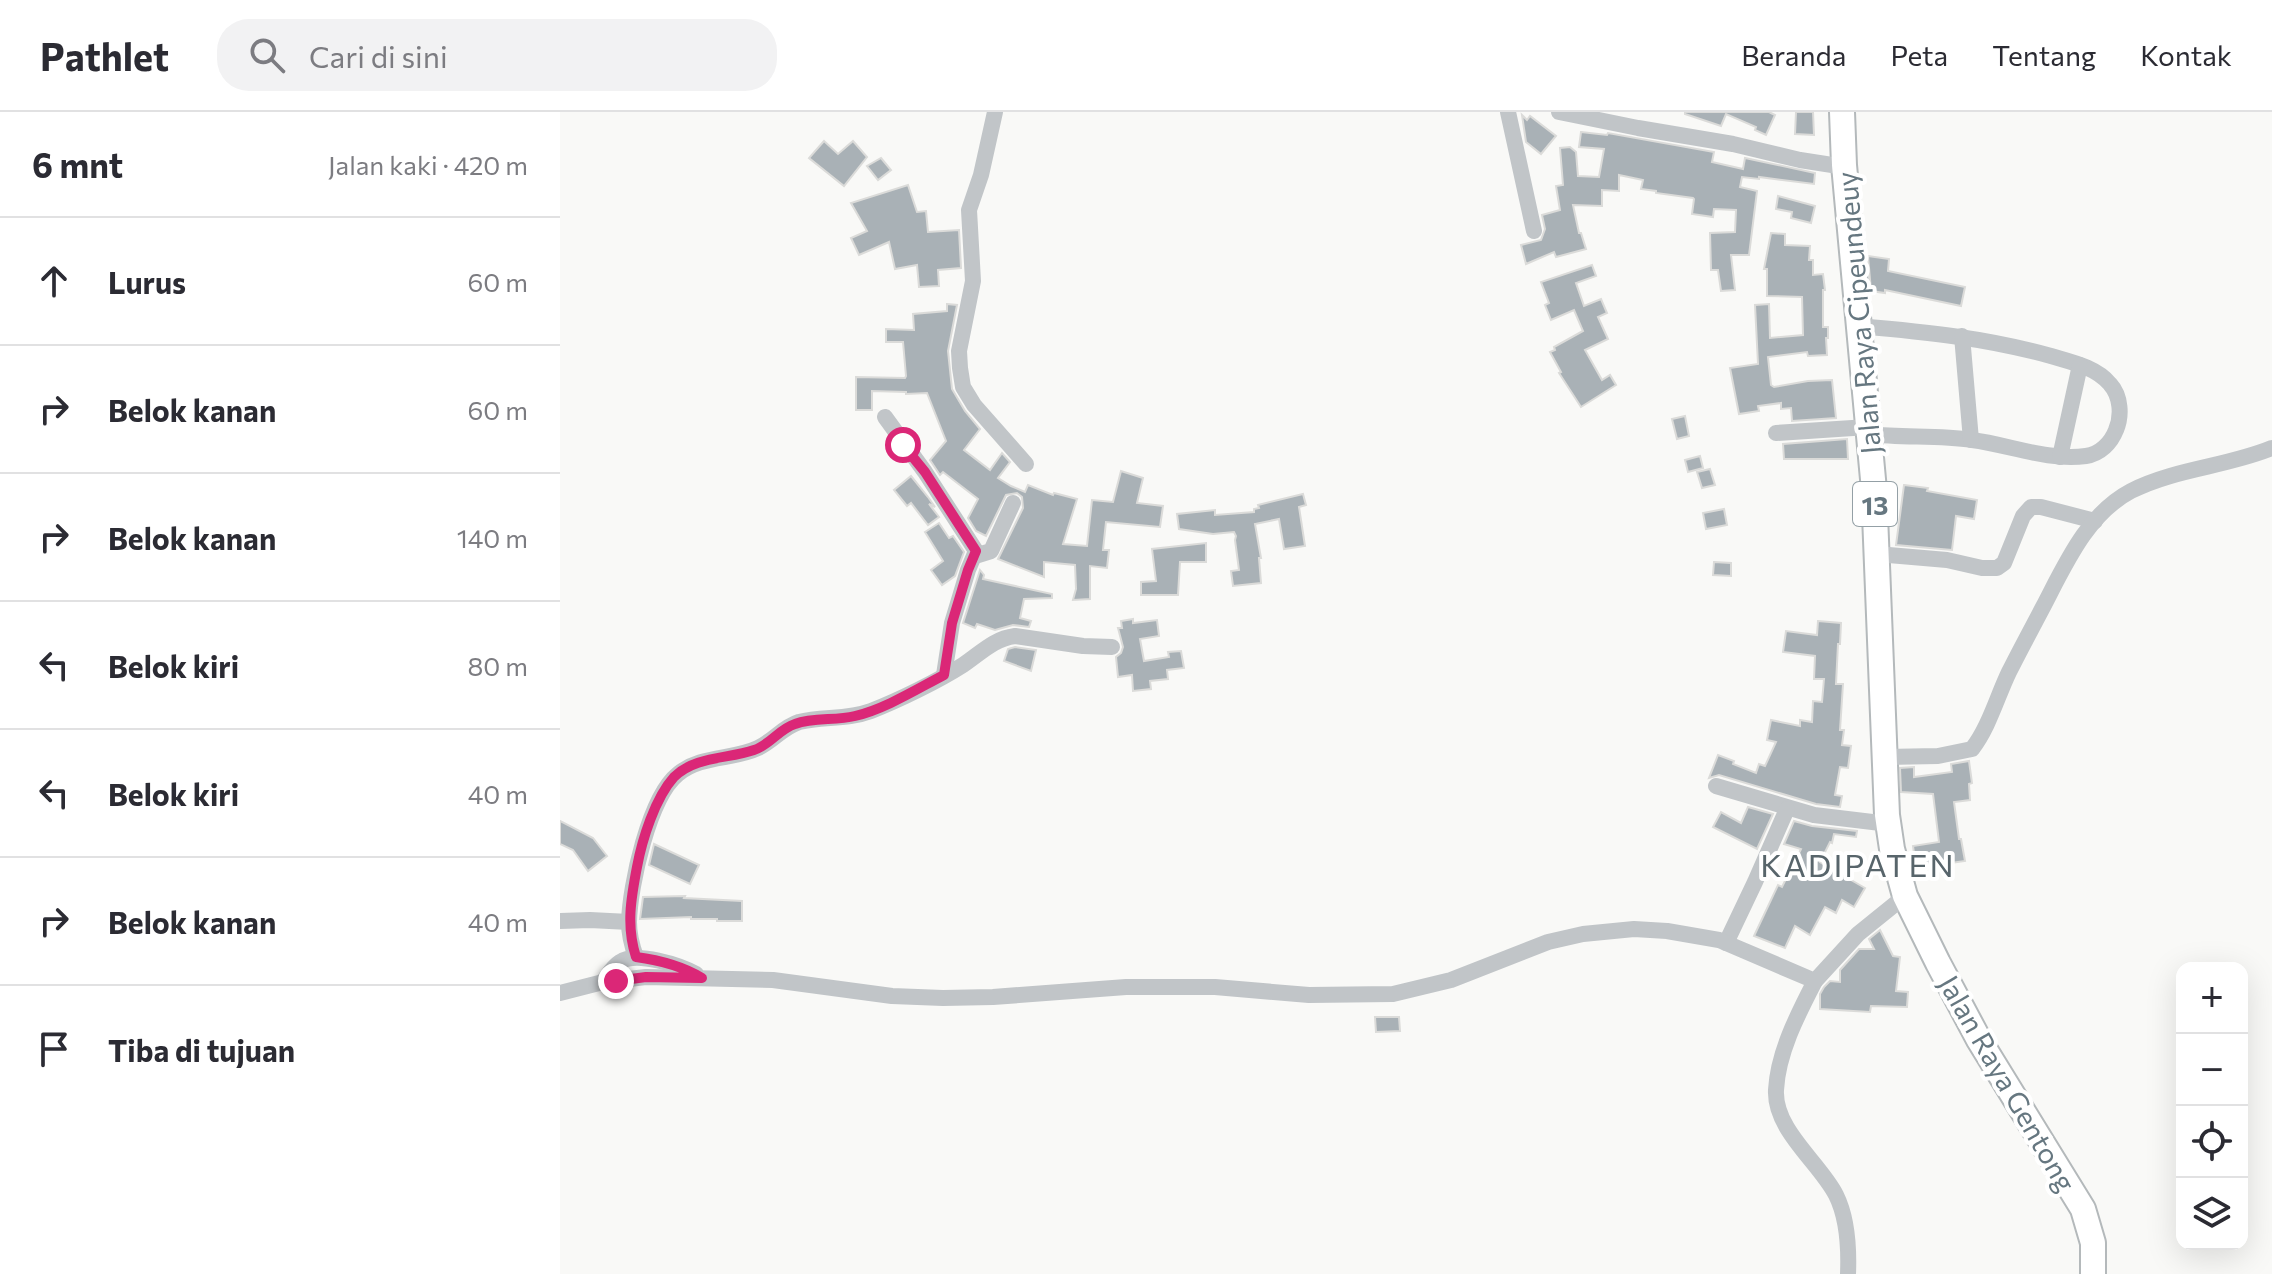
<!DOCTYPE html>
<html lang="id">
<meta charset="utf-8">
<style>
:root{--surface:#fff;--page:#f2f2f3;--text:#2b2b33;--muted:#7c7c81;--line:#e1e1e2}
body{margin:0;font-family:Commissioner,sans-serif;background:var(--page);color:var(--text)}
.controls{position:absolute;right:24px;bottom:24px;display:grid;overflow:hidden;border-radius:16px;box-shadow:0 8px 32px #0002}
.controls button{width:72px;height:72px;display:grid;place-items:center;padding:0;border:0;border-bottom:2px solid var(--line);background:var(--surface);color:var(--text);font:40px sans-serif}
.stop{position:absolute;width:24px;height:24px;margin:-18px;border:6px solid #db2777;border-radius:50%;background:#fff}
.stop.end{background:#db2777;border-color:#fff;box-shadow:0 2px 8px #0008}
.list{margin:0;padding:0;list-style:none}
h2{display:flex;justify-content:space-between;align-items:center;height:104px;margin:0;padding:0 32px;font-size:34px}
h2 small{font-size:26px;font-weight:400;color:var(--muted)}
.list li{display:grid;grid-template-columns:52px 1fr auto;gap:24px;align-items:center;box-sizing:border-box;height:128px;padding:0 32px;border-top:2px solid var(--line)}
.list b{display:block;font-size:30px;white-space:nowrap}
.list em{font-size:26px;font-style:normal;color:var(--muted)}
.icon{flex:none;width:44px;height:44px;fill:none;stroke:currentColor;stroke-width:2;stroke-linecap:round;stroke-linejoin:round}
.map{position:relative;flex:none;width:1712px;height:1162px;overflow:hidden}
header{display:flex;align-items:center;gap:48px;box-sizing:border-box;height:112px;padding:0 40px;background:var(--surface);border-bottom:2px solid var(--line)}
header strong{font-size:38px}
nav{display:flex;gap:44px;margin-inline-start:auto;font-size:28px}
.search{width:560px;height:72px;background:var(--page);display:flex;align-items:center;gap:20px;box-sizing:border-box;padding:0 28px;border-radius:32px;color:var(--muted);font-size:30px}
main{display:flex}
aside{flex:1;background:var(--surface)}
.map>svg:first-child{display:block}
.building{fill:#a9b1b6;stroke:#dbdbd9;stroke-width:2}
.lines{fill:none;stroke-linecap:round;stroke-linejoin:round}
.highway-casing{stroke:#b4b9bb;stroke-width:28}
.minor{stroke:#c1c5c8;stroke-width:16}
.highway{stroke:#fff;stroke-width:24}
.route{stroke:#db2777;stroke-width:10}
.labels{text-anchor:middle;dominant-baseline:central;stroke-width:8;stroke-linejoin:round;paint-order:stroke}
.shield{fill:#fff;stroke:#94a0a6;stroke-width:2}
.shield-label{font-size:26px;font-weight:bold;fill:#667780}
.street-label{font-size:28px;fill:#667780;stroke:#fff}
.quarter-label{font-size:32px;letter-spacing:2px;fill:#58656b;stroke:#fff}
</style>
<header>
<strong>Pathlet</strong>
<div class="search"><svg class="icon" aria-label="search" viewBox="0 0 24 24"><circle cx="10" cy="10" r="6"/><path d="M15 15l6 6"/></svg>Cari di sini</div>
<nav><a>Beranda</a><a>Peta</a><a>Tentang</a><a>Kontak</a></nav>
</header>
<main>
<aside>
<h2>6 mnt<small>Jalan kaki · 420 m</small></h2>
<ul class="list">
<li><svg class="icon" aria-label="ahead" viewBox="0 0 24 24"><path d="M12 20V5M6 11l6-6 6 6"/></svg><div><b>Lurus</b></div><em>60 m</em></li>
<li><svg class="icon" aria-label="right" viewBox="0 0 24 24"><path d="M7 20v-9h11M14 6l5 5-5 5"/></svg><div><b>Belok kanan</b></div><em>60 m</em></li>
<li><svg class="icon" aria-label="right" viewBox="0 0 24 24"><path d="M7 20v-9h11M14 6l5 5-5 5"/></svg><div><b>Belok kanan</b></div><em>140 m</em></li>
<li><svg class="icon" aria-label="left" viewBox="0 0 24 24"><path d="M17 20v-9H6M10 6l-5 5 5 5"/></svg><div><b>Belok kiri</b></div><em>80 m</em></li>
<li><svg class="icon" aria-label="left" viewBox="0 0 24 24"><path d="M17 20v-9H6M10 6l-5 5 5 5"/></svg><div><b>Belok kiri</b></div><em>40 m</em></li>
<li><svg class="icon" aria-label="right" viewBox="0 0 24 24"><path d="M7 20v-9h11M14 6l5 5-5 5"/></svg><div><b>Belok kanan</b></div><em>40 m</em></li>
<li><svg class="icon" aria-label="arrive" viewBox="0 0 24 24"><path d="M6 21V4h12l-3 4 3 4H6"/></svg><div><b>Tiba di tujuan</b></div></li>
</ul>
</aside>
<div class="map">
<svg width="1712" height="1162" viewBox="0 0 1712 1162">
<rect width="100%" height="100%" fill="#f9f9f7"/>
<!-- building -->
<g class="building">
<polygon points="1125,0 1209,0 1215,3 1206,23 1195,18 1196,15 1166,2 1161,14 1125,2"/>
<polygon points="1236,0 1253,0 1254,23 1235,22"/>
<polygon points="962,3 967,8 970,4 996,24 981,42 966,30"/>
<polygon points="1021,20 1047,23 1048,21 1154,40 1152,50 1183,57 1185,46 1255,61 1254,72 1199,65 1199,67 1182,65 1180,75 1197,79 1189,143 1171,143 1175,178 1161,179 1158,158 1151,158 1150,121 1175,120 1176,98 1154,97 1153,105 1132,102 1134,87 1133,86 1096,81 1096,79 1081,77 1083,68 1059,63 1059,79 1042,78 1042,94 1013,93 1019,121 1021,121 1026,137 996,145 994,140 966,152 961,133 981,128 985,117 982,103 1000,98 996,74 1003,73 1000,36 1010,35 1016,40 1018,64 1039,65 1044,37 1019,35"/>
<polygon points="264,29 278,42 293,29 307,45 284,74 249,46"/>
<polygon points="321,46 331,58 318,68 307,54"/>
<polygon points="348,73 357,100 366,99 368,120 399,118 401,156 378,158 379,174 359,175 357,153 335,157 329,130 299,143 291,126 307,119 291,91"/>
<polygon points="1218,84 1255,94 1251,111 1231,106 1232,100 1216,97"/>
<polygon points="1211,121 1225,122 1225,133 1250,134 1249,148 1253,148 1253,163 1263,162 1265,178 1263,178 1263,215 1268,215 1268,226 1266,226 1267,243 1248,244 1247,240 1208,245 1211,273 1214,275 1248,269 1272,268 1276,306 1232,309 1231,296 1221,297 1221,291 1198,294 1199,299 1179,302 1170,256 1198,252 1195,193 1209,192 1210,226 1243,223 1242,185 1207,184 1207,157 1204,157"/>
<polygon points="1308,144 1329,147 1328,159 1405,175 1401,194 1325,178 1325,181 1311,179"/>
<polygon points="1032,153 1036,164 1016,171 1024,194 1041,187 1047,201 1038,205 1048,227 1025,238 1042,268 1050,263 1056,273 1021,295 999,261 1001,260 990,240 995,238 994,235 1023,219 1014,198 991,208 985,193 989,191 981,170"/>
<polygon points="387,192 397,193 388,239 392,277 405,299 420,317 404,338 430,358 442,341 450,350 438,366 451,374 465,380 468,373 493,383 494,381 517,387 503,432 527,434 532,388 553,390 561,359 583,366 577,391 603,394 600,415 546,410 543,438 549,438 547,456 530,454 530,487 513,488 516,477 515,453 484,450 484,465 438,447 463,396 462,385 457,381 446,383 426,424 416,419 408,406 418,387 383,360 380,363 370,348 386,329 367,281 346,282 346,280 312,279 312,298 296,298 296,265 345,266 346,264 343,230 326,230 326,217 354,218 353,202 387,199"/>
<polygon points="1125,304 1129,324 1117,327 1112,307"/>
<polygon points="1287,327 1288,347 1224,347 1223,332"/>
<polygon points="1140,344 1143,356 1128,360 1125,348"/>
<polygon points="1150,357 1155,373 1142,376 1137,360"/>
<polygon points="351,364 368,385 375,395 369,392 379,405 368,413 351,391 347,394 334,378"/>
<polygon points="1344,373 1368,376 1367,379 1417,388 1414,407 1396,404 1392,438 1336,433"/>
<polygon points="743,382 746,393 739,395 745,434 724,437 719,407 695,412 701,446 699,446 701,471 673,474 671,459 679,458 675,428 676,424 674,420 653,422 619,417 617,402 655,398 655,403 694,400 694,397 699,396 698,393"/>
<polygon points="1164,397 1167,413 1146,417 1143,401"/>
<polygon points="379,411 389,426 393,424 404,440 395,464 382,473 371,458 383,449 365,420"/>
<polygon points="646,431 646,450 620,450 618,483 581,483 581,470 596,469 592,437"/>
<polygon points="1154,450 1171,451 1171,464 1153,463"/>
<polygon points="420,458 424,463 423,467 492,482 492,486 464,487 460,506 471,509 469,515 453,513 435,518 417,512 415,516 403,511"/>
<polygon points="573,507 573,511 597,508 599,524 580,527 584,549 609,545 608,540 621,539 624,556 607,558 608,567 590,569 591,577 573,579 572,563 558,565 556,545 561,541 563,535 558,516 562,516 561,509"/>
<polygon points="1258,509 1281,511 1280,532 1278,532 1276,572 1283,572 1280,618 1284,618 1282,633 1291,634 1288,656 1280,655 1275,683 1282,684 1280,695 1256,692 1159,663 1149,666 1158,643 1174,649 1173,652 1196,661 1199,652 1205,654 1216,630 1207,628 1211,608 1240,614 1240,608 1252,610 1253,589 1262,590 1264,567 1254,567 1255,544 1223,540 1226,519 1257,523"/>
<polygon points="455,535 476,538 471,559 444,549 448,537"/>
<polygon points="1409,649 1412,671 1409,672 1410,688 1394,690 1399,727 1401,727 1405,749 1356,756 1353,734 1379,730 1373,682 1341,680 1340,656 1354,655 1354,665 1392,660 1391,652"/>
<polygon points="1188,695 1213,702 1197,737 1153,715 1161,700 1181,711"/>
<polygon points="0,709 33,726 47,744 28,759 13,738 0,732"/>
<polygon points="1234,709 1252,714 1297,719 1296,725 1274,722 1272,731 1270,730 1260,750 1305,776 1294,795 1282,788 1276,801 1265,795 1250,823 1235,814 1225,836 1194,824 1218,773 1222,775 1241,737 1224,732"/>
<polygon points="94,732 139,753 130,772 89,753"/>
<polygon points="125,784 124,786 182,789 182,809 157,809 157,807 131,807 131,805 80,807 83,785"/>
<polygon points="1320,818 1333,844 1340,845 1336,879 1348,880 1347,895 1311,894 1310,900 1260,897 1260,882 1264,875 1270,869 1280,870 1280,858 1299,837 1314,837 1309,827"/>
<polygon points="815,905 839,905 840,919 816,920"/>
</g>
<g class="lines">
<!-- highway casing -->
<g class="highway-casing">
<polyline id="highway" points="1282,0 1284,53 1314,378 1327,703 1332,737 1345,784 1378,851 1419,928 1523,1097 1533,1131 1533,1162"/>
</g>
<!-- minor -->
<g class="minor">
<polyline points="435,0 421,63 409,98 413,169 399,239 400,256 403,275 414,293 466,352"/>
<polyline points="948,0 974,119"/>
<polyline points="999,0 1078,16 1173,32 1240,48 1285,55"/>
<path d="M1299,214C1366,220 1426,226 1491,244C1511,250 1536,255 1550,272C1561,284 1562,304 1556,318C1551,331 1540,342 1526,344C1487,349 1450,333 1412,328C1378,323 1343,326 1309,322"/>
<polyline points="1402,224 1411,328"/>
<polyline points="325,305 365,360 416,439 408,458 392,511 384,563"/>
<polyline points="1216,321 1308,315"/>
<polyline points="1500,345 1520,253"/>
<polyline points="1317,442 1387,448 1422,456 1437,456 1444,451 1463,404 1471,395 1481,395 1535,409"/>
<polyline points="415,444 431,439 453,391"/>
<path d="M1325,645L1378,644L1412,637C1429,615 1437,585 1449,560C1460,538 1472,516 1483,495C1505,453 1527,402 1571,379C1617,356 1666,355 1712,336"/>
<polyline points="1156,674 1254,703 1329,712"/>
<polyline points="0,809 30,808 69,810"/>
<polyline points="1166,831 1195,770 1227,697"/>
<path d="M76,845C72,834 69,822 69,810C70,773 89,685 118,662C141,643 173,648 198,636C213,629 223,615 239,610C262,604 287,608 311,599C339,588 378,569 403,553C421,541 433,527 455,524L523,534L552,535"/>
<path d="M1255,869C1238,902 1218,940 1216,978C1214,1018 1260,1051 1276,1083C1288,1107 1289,1137 1288,1162"/>
<path d="M43,870C48,863 52,855 60,850C76,839 120,853 136,862"/>
<polyline points="0,881 43,870 86,865 213,868 332,884 383,886 433,885 566,875 655,875 749,883 833,882 891,868 988,830 1023,822 1074,817 1107,819 1159,828 1255,869 1298,822 1345,784"/>
</g>
<!-- highway -->
<use href="#highway" class="highway"/>
</g>
<g class="lines">
<!-- route -->
<path class="route" d="M56,869L86,865L142,866C122,854 99,848 76,845C66,814 71,786 77,755C82,728 95,686 114,665C135,644 168,647 194,638C210,633 219,617 235,612C254,605 275,609 295,604C325,597 357,577 384,563L392,511L408,458L416,439L365,360L343,333"/>
</g>
<g class="labels">
<!-- shield labels -->
<rect class="shield" x="1293" y="370" width="44" height="44" rx="6"/>
<g class="shield-label">
<text x="1315" y="392">13</text>
</g>
<!-- street labels -->
<g class="street-label">
<text transform="translate(1298 201) rotate(-95)">Jalan Raya Cipeundeuy</text>
<text transform="translate(1448 971) rotate(60)">Jalan Raya Gentong</text>
</g>
<!-- quarter labels -->
<g class="quarter-label">
<text x="1298" y="752">KADIPATEN</text>
</g>
</g>
</svg>
<div class="controls">
<button>+</button>
<button>−</button>
<button><svg class="icon" aria-label="locate" viewBox="0 0 24 24"><circle cx="12" cy="12" r="6"/><path d="M12 2v4M12 18v4M2 12h4M18 12h4"/></svg></button>
<button><svg class="icon" aria-label="layers" viewBox="0 0 24 24"><path d="M12 4l9 5-9 5-9-5zM3 14l9 5 9-5"/></svg></button>
</div>
<div class="stop" style="left:343px;top:333px"></div>
<div class="stop end" style="left:56px;top:869px"></div>
</div>
</main>
